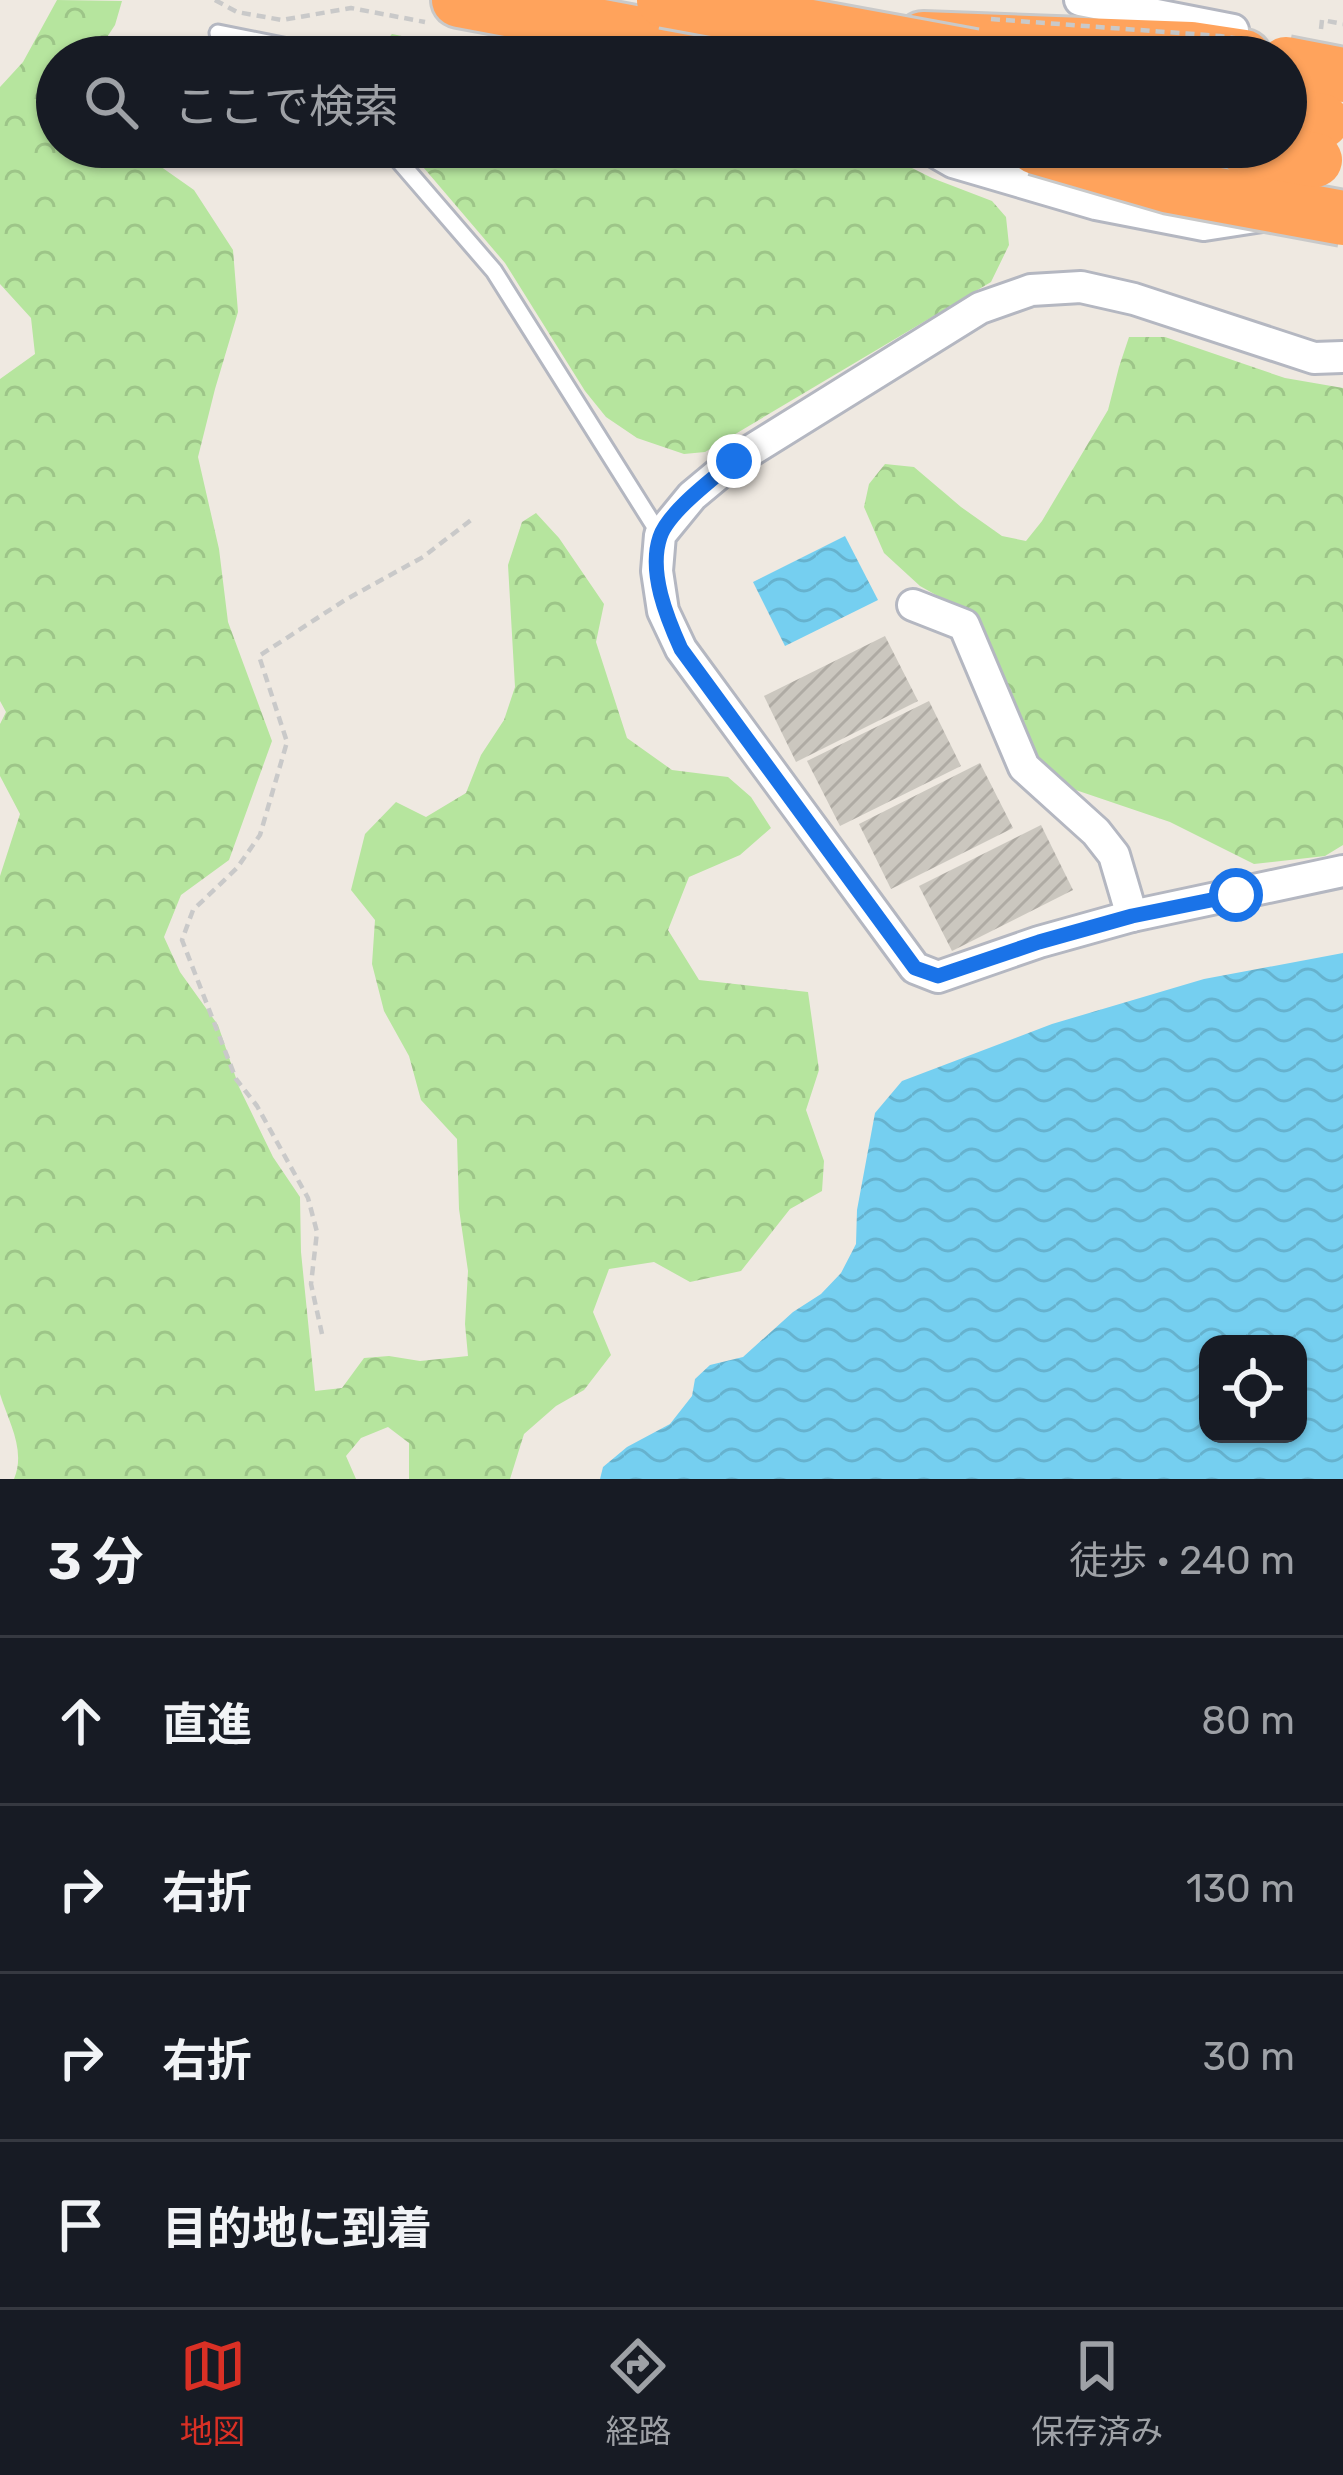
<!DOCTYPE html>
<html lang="ja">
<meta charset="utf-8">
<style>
:root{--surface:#171b24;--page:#20242c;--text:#f1f3f6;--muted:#9ea1a6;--line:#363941;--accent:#d93025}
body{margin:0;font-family:Rubik,"Noto Sans JP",sans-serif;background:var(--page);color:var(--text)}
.controls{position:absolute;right:36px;bottom:36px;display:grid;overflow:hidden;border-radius:24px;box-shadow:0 3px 9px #0004}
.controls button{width:108px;height:108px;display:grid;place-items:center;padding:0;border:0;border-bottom:3px solid var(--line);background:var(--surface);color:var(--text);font:60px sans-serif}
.stop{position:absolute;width:36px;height:36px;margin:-27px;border:9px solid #1a73e8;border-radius:50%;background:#fff}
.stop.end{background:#1a73e8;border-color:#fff;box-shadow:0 3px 12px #0008}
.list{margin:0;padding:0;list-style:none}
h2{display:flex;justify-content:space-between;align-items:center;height:156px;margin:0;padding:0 48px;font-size:51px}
h2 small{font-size:39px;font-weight:400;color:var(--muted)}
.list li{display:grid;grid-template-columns:78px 1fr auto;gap:36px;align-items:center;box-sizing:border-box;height:168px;padding:0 48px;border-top:3px solid var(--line)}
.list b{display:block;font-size:45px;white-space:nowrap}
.list em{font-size:39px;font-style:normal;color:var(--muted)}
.icon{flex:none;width:66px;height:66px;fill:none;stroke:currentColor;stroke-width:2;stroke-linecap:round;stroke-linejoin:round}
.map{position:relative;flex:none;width:1343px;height:1479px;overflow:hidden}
.search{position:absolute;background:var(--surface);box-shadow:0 3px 9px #0004;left:36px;right:36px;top:36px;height:132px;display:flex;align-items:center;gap:30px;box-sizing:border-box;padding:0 42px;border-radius:66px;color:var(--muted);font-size:45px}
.sheet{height:828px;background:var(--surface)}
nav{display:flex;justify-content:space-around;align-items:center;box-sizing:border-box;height:168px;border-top:3px solid var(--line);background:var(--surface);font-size:33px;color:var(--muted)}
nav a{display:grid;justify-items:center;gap:6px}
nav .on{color:var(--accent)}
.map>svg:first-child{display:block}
.forest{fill:url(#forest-crowns)}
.water{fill:url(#water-waves);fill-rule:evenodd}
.building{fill:url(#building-hatch)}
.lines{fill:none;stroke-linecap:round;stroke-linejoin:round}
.service-casing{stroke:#b4b7c1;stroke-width:21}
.minor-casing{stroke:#b4b7c1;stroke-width:36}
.motorway-casing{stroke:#c9c9c9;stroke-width:60}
.path{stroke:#c9c9c9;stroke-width:4.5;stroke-dasharray:9 6;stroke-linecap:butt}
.service{stroke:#fff;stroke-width:15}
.minor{stroke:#fff;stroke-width:30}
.motorway{stroke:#ffa35c;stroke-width:54}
.motorway-bridge-casing{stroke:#c9c9c9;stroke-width:60;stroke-linecap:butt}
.path-bridge{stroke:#c9c9c9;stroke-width:4.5;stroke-dasharray:9 6;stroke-linecap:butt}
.motorway-bridge{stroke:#ffa35c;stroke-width:54}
.route{stroke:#1a73e8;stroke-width:15}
</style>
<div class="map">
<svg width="1343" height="1479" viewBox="0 0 1343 1479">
<defs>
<pattern id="forest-crowns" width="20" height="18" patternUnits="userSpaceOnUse" patternTransform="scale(3)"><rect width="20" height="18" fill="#b6e59e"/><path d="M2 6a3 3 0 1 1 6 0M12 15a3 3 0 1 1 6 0" fill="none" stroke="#9dc588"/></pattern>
<pattern id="water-waves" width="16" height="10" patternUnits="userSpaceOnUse" patternTransform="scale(3)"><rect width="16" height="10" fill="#75cff0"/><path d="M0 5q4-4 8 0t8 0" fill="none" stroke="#66b2ce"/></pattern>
<pattern id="building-hatch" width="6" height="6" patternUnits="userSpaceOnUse" patternTransform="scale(3)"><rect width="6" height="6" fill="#cbc7bf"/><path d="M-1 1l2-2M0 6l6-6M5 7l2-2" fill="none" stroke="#afaba4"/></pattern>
</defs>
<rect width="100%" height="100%" fill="#efe9e1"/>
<!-- forest -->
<g class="forest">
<path d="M57,0L122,1L115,25L94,57H57V147H96L119,165L157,164L194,190L233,250L238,312L215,389L198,457L219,549L228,622L272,741L229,860L181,895L164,937L180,972L218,1025L239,1087L273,1157L300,1197L301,1252L315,1391L342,1388L364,1358L389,1356L420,1361L468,1356L465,1324L468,1271L459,1209L457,1139L421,1100L409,1056L384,1011L372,964L375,920L351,890L365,834L396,802L426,817L466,793L481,755L504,720L515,687L508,565L522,522L536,513L559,538L604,604L596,642L627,738L672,770L728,777L751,797L771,828L740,855L689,877L668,930L699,980L808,992L819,1070L806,1110L824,1161L822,1191L790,1209L741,1271L690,1282L654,1262L609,1269L593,1312L611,1355L584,1390L556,1406L524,1434L510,1479H409V1443L388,1427L361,1438L346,1456L356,1479H14C26,1450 9,1423 0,1394V876L20,814L0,776V724L6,712L0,701V379L35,354L31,318L0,284V87L23,62Z"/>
<polygon points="392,34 504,57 375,57 375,52"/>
<polygon points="406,147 870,147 932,178 992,201 1006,217 1009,245 991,282 705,452 684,454 637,438 606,417 585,391 505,263"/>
<polygon points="1129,337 1165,337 1285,378 1343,388 1343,845 1325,856 1254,864 1170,822 1058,784 1031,753 975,617 920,586 884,553 864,507 869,484 885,464 914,467 961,507 1002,536 1026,541 1042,521 1108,410 1119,367"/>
</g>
<!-- water -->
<g class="water">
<polygon points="845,536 878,600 785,646 753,582"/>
<path d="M1343,953V1479H600L603,1467L627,1447L670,1424L692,1396L695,1379L710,1365L743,1357L793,1312L821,1294L841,1273L856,1244L857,1210L875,1113L902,1081L1052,1024L1204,979ZM1208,1344H1298V1434H1208Z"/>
</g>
<!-- building -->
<g class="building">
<polygon points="885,636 918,701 796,762 764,696"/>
<polygon points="929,701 961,766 840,826 807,761"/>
<polygon points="980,763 1013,828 891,889 859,824"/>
<polygon points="1041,825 1073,890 952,951 919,886"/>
</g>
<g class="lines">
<!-- service casing -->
<g class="service-casing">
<g id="service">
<polyline points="218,33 303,50 309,57"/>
<polyline points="387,147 494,271 660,535"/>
</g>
</g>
<!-- minor casing -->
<g class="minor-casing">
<g id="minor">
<polyline points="1080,0 1233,30"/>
<polyline points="927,147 953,162 1096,204 1204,225 1262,216"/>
<polyline points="1343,357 1314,358 1134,299 1081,287 1031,290 980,308 734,461 692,496 660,535 657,571 663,611 681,649 915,968 938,977 1039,942 1132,916 1343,871"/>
<polyline points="913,605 964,625 1024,767 1096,832 1114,855 1132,916"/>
</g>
</g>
<!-- motorway casing -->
<g class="motorway-casing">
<g id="motorway">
<polyline points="459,0 762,57"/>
<polyline points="923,39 1191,49 1244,57"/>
</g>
</g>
<!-- path -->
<g class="path">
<polyline points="215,0 237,12 282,20 351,8 425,22"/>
<polyline points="1321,29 1322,20 1343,24"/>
<polyline points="322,1334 311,1284 317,1232 308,1198 257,1106 236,1079 182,940 193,910 237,868 260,835 287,742 259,656 345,600 423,557 475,517"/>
</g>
<!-- service -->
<use href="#service" class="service"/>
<!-- minor -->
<use href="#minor" class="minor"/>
<!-- motorway -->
<use href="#motorway" class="motorway"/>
<!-- motorway-bridge casing -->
<g class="motorway-bridge-casing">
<g id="motorway-bridge">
<polyline points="664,0 974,57"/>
<polyline points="1286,64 1343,75"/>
<polyline points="1286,114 1322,121"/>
<polyline points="1036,147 1170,186 1343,218"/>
<polyline points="1244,147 1315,160"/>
</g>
</g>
<!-- path-bridge -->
<polyline class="path-bridge" points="991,19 1220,36 1254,41"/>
<!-- motorway-bridge -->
<use href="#motorway-bridge" class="motorway-bridge"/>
</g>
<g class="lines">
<!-- route -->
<path class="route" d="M734,461C714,478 668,512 660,537C648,572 667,618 681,649L915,968L938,976L1039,942L1132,916L1236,895"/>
</g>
</svg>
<div class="controls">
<button><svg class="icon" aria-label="locate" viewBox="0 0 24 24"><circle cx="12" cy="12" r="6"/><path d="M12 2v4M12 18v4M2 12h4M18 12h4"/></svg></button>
</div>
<div class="stop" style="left:1236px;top:895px"></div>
<div class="stop end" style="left:734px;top:461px"></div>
<div class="search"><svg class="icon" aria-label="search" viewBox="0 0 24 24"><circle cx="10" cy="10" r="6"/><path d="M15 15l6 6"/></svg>ここで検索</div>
</div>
<section class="sheet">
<h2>3 分<small>徒歩 · 240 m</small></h2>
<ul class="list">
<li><svg class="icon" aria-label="ahead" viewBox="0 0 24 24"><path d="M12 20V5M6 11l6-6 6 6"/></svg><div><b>直進</b></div><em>80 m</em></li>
<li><svg class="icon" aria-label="right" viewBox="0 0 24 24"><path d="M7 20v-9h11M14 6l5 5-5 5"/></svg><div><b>右折</b></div><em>130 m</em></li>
<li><svg class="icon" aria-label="right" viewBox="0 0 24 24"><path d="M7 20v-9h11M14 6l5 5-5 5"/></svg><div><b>右折</b></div><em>30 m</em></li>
<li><svg class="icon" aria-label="arrive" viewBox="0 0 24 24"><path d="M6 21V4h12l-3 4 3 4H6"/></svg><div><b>目的地に到着</b></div></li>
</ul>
</section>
<nav>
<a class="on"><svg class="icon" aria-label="map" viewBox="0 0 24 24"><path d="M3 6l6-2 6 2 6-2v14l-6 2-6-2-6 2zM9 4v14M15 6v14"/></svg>地図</a>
<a><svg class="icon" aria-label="directions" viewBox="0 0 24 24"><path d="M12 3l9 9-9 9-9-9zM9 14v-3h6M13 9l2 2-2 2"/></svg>経路</a>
<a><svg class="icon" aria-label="saved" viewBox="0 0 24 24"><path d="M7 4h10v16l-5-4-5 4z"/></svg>保存済み</a>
</nav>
